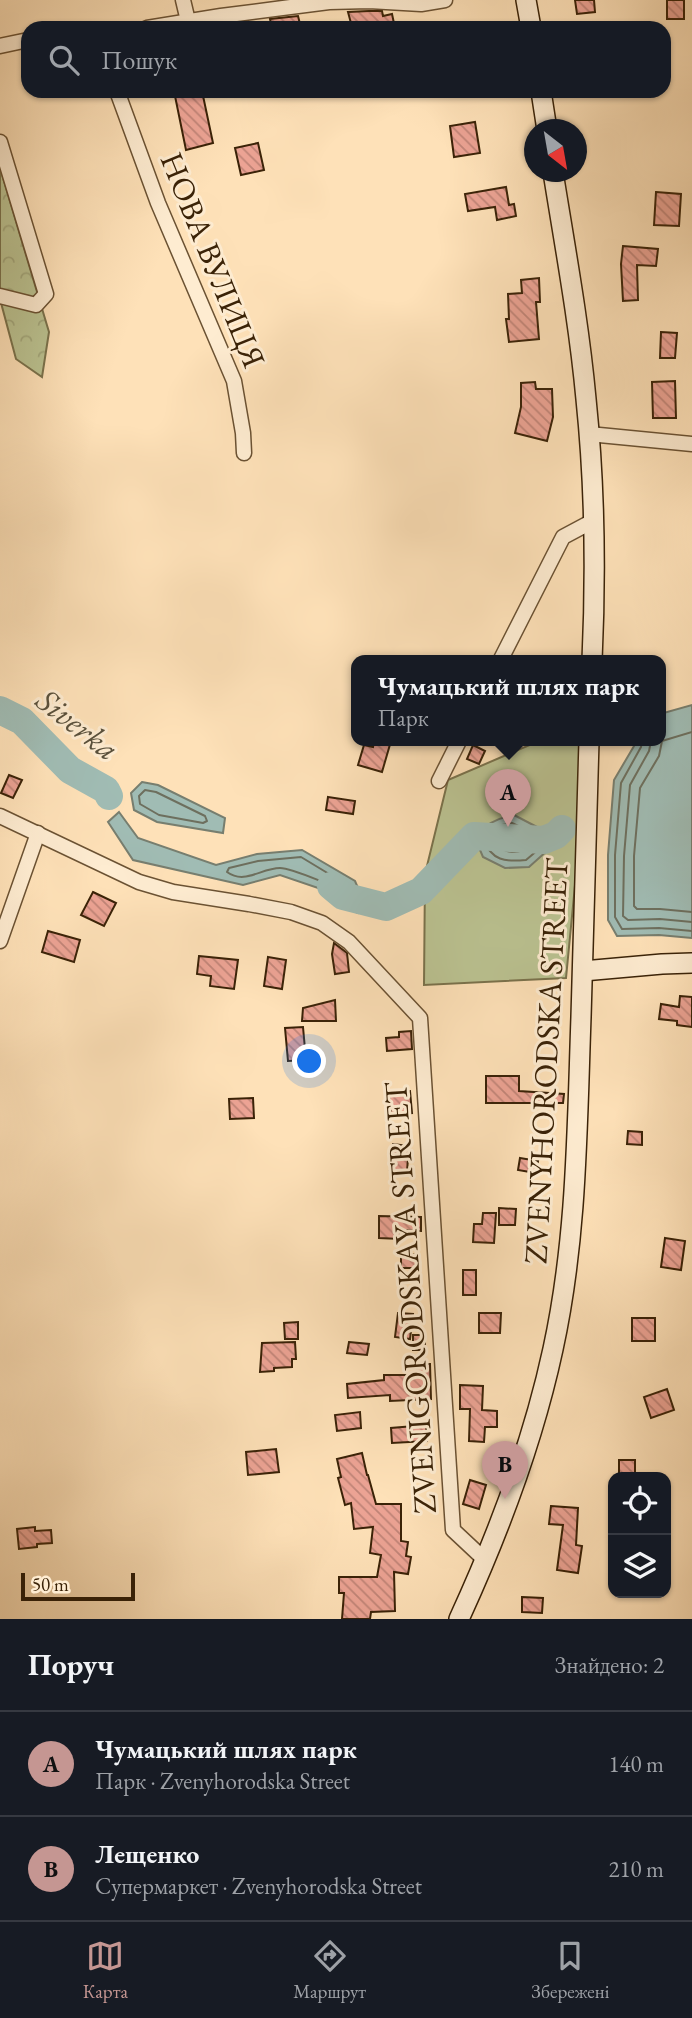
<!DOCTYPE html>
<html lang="uk">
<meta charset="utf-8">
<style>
:root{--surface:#171b24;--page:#20242c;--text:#f1f3f6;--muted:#9ea1a6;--line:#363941;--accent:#c59692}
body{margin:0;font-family:"EB Garamond",serif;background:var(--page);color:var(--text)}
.controls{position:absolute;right:21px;bottom:21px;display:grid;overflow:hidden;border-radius:14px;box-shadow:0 2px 5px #0004}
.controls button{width:63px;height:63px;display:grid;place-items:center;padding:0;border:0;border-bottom:2px solid var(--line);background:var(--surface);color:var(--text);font:35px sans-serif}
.compass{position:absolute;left:524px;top:119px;width:63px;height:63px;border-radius:50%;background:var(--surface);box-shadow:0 2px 5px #0004;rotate:149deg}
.scale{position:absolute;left:21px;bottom:18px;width:114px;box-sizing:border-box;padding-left:7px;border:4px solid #3a2207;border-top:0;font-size:19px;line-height:24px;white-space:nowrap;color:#3a2207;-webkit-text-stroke:5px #feecd1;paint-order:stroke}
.you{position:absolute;left:310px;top:1062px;width:24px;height:24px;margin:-18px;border:5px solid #fff;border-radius:50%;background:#1a73e8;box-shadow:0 0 0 10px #1a73e833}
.badge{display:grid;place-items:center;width:46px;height:46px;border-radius:50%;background:var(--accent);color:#111;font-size:23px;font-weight:700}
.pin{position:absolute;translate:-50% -58px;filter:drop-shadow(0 2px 4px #0008)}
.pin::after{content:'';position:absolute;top:37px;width:24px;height:21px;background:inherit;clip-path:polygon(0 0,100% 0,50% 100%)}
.popup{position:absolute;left:351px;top:655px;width:315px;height:91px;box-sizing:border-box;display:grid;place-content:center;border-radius:14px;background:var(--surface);filter:drop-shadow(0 2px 5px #0005);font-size:23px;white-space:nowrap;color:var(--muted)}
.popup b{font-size:26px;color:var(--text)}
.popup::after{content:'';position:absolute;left:50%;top:100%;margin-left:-14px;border:14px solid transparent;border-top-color:var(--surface)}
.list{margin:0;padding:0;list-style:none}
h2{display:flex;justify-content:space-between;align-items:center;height:91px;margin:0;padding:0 28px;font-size:30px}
h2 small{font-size:23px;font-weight:400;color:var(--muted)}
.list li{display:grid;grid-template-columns:46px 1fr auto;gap:21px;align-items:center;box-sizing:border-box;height:105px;padding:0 28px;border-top:2px solid var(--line)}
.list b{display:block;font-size:26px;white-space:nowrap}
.list p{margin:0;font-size:23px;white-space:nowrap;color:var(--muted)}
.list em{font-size:23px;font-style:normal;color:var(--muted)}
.icon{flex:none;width:38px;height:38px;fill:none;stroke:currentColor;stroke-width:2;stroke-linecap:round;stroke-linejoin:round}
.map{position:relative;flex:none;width:692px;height:1619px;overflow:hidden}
.search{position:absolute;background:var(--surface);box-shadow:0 2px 5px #0004;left:21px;right:21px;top:21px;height:77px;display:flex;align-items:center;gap:18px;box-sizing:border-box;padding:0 24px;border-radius:21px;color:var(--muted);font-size:26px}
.sheet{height:301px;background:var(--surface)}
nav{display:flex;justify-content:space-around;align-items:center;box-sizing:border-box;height:98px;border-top:2px solid var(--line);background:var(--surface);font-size:19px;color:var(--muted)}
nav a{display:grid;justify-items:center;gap:4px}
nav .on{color:var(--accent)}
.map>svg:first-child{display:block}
.forest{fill:url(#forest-crowns);stroke:#7a724c;stroke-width:2}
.park{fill:#bbc392;stroke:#7a724c;stroke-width:2}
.water{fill:#a0bcb4;stroke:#777e6f;stroke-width:2}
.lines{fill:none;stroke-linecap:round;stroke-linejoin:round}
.shore{stroke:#6d6f5e;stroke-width:2}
.river{stroke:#a0bcb4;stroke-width:28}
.building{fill:url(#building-back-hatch);stroke:#3a2207;stroke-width:2}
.street-casing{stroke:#6b5233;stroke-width:17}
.secondary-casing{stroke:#3a2207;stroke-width:22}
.street{stroke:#feecd1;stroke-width:14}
.secondary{stroke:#feecd1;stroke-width:19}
.labels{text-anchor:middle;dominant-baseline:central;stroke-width:6;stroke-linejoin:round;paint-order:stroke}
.street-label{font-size:32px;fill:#3a2207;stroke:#feecd1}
.water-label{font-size:33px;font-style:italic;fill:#59503b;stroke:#feecd1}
</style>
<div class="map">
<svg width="692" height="1619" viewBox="0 0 692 1619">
<defs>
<pattern id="forest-crowns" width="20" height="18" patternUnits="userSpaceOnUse" patternTransform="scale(1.75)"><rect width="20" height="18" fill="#bbc392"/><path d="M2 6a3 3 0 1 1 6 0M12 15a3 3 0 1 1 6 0" fill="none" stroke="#a2a77c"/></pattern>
<pattern id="building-back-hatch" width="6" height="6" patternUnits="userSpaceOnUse" patternTransform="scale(1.75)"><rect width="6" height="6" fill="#eca394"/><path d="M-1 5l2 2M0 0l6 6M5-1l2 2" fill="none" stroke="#c08477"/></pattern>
</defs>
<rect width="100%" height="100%" fill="#fee1b8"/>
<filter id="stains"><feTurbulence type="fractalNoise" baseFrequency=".00286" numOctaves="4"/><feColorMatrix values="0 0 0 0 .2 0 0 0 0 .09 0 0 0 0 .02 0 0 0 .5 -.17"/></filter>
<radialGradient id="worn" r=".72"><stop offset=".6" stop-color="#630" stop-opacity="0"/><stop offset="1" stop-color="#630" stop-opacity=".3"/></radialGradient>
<!-- forest -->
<polygon class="forest" points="0,168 49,332 42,377 16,359 0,299"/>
<!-- park -->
<polygon class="park" points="539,741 589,741 566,978 424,985 425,874 448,780"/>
<!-- water -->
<g class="water">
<polygon points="692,705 692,938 659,935 617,936 608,920 608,855 614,780 637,741 660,741 660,714"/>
<polygon points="142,782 158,785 225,818 223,833 157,822 134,810 131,793"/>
<polygon points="119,812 138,838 216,865 257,854 302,850 355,881 365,904 358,913 329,900 327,891 280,875 243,885 133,860 108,822"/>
<path d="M514,815L541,829L548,850L529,867L505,868L483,857L474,836C485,824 498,818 514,815Z"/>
</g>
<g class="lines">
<!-- shore -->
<g class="shore">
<polyline points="692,732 662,741 659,756 640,788 634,856 634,906 637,909 660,909 692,912"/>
<polyline points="642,741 641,747 621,783 615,855 615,917 622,929 659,928 692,931"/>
<polyline points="651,741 649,751 630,785 624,856 623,916 628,920 660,919 692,922"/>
<polygon points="145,790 156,792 205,816 207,821 203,823 159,815 140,804 139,796"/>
<path d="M512,823L535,834L539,849L526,860C505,862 492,861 483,839C486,829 502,824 512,823Z"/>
<path d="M506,832H511L527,840L528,846C518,856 507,852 496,846L494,839Z"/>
<path d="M301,857L349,886L354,897V900L350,901L336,895L333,887L328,884C317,880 291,868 280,868C261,868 245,885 227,872L229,868L258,861Z"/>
</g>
<!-- river -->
<g class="river">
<polyline points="0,710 22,721 70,770 106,790 109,796"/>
<polyline points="331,886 343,896 386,907 421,891 474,836 544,840 556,835 562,829"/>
</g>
</g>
<!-- building -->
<g class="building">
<polygon points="575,0 594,0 595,12 577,14"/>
<rect x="667" y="0" width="17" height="19"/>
<polygon points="369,11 382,11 383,16 392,14 395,28 352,27 348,12"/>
<polygon points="298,16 301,28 272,28 270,19"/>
<polygon points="196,91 202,91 213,143 186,150 175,96"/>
<polygon points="475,122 480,153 454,157 450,126"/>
<polygon points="258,143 264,170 241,175 235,148"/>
<polygon points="506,187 509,205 514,204 516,216 497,220 495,207 468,211 465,194"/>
<polygon points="656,192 681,194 679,226 654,225"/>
<polygon points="623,246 658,249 656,266 637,265 638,300 623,301 621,264"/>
<polygon points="539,278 540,302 536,302 539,339 509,342 506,319 509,319 508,294 522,293 521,280"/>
<polygon points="661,332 677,333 675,358 660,358"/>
<polygon points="675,381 676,418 653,418 652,382"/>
<polygon points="535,382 536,389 552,389 553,417 547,441 515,433 521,407 521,383"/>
<polygon points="374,741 391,741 382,772 358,765 364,745 373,747"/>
<polygon points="473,745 485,751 479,764 467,759"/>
<polygon points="9,775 22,780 13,798 1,793"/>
<polygon points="328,797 355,801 353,814 326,810"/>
<polygon points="93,892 116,903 104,926 81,915"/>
<polygon points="48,931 80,940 74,962 42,952"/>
<polygon points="334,943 347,953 349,972 335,974 332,954"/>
<polygon points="199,956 238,960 234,989 210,986 211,976 197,974"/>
<polygon points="268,957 286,960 282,989 264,986"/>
<polygon points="680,996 692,997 692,1027 677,1025 677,1021 659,1019 661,1004 679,1007"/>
<polygon points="335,1000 336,1021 302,1021 303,1008"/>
<polygon points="303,1027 306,1060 288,1061 285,1028"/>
<polygon points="411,1031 412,1049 387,1051 386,1038 399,1037 399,1032"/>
<polygon points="486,1076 519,1076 519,1091 564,1094 563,1103 545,1103 545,1107 532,1106 532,1103 486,1103"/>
<polygon points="410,1091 412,1113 391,1115 389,1093"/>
<polygon points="253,1098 254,1118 230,1119 229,1099"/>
<polygon points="628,1131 642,1132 642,1145 627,1144"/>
<polygon points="393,1144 409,1146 407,1171 390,1170"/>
<polygon points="520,1158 538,1161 536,1173 518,1170"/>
<polygon points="499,1208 516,1209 515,1225 499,1225"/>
<polygon points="483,1213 496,1213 494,1243 473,1242 474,1224 482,1224"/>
<polygon points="379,1216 421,1217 421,1231 400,1230 400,1239 379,1238"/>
<polygon points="665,1238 685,1241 681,1270 661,1267"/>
<polygon points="401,1254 419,1255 418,1268 401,1268"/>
<rect x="463" y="1270" width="13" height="25"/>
<polygon points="398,1313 413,1314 410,1339 395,1337"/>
<polygon points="479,1313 501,1313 500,1333 479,1333"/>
<rect x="632" y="1318" width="23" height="23"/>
<polygon points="298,1322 298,1339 285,1339 284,1323"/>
<rect x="413" y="1335" width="12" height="15"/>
<polygon points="295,1342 296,1359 292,1359 292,1367 274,1368 274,1371 260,1372 262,1343"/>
<polygon points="349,1342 369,1344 367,1355 347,1353"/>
<polygon points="416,1364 430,1364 431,1399 390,1401 390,1395 348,1398 347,1384 384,1380 384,1375 416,1375"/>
<polygon points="460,1385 483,1386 482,1410 497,1411 497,1427 485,1427 484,1442 469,1441 470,1409 460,1409"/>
<polygon points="667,1389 674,1410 651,1418 644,1397"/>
<polygon points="360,1412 361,1428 337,1431 335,1415"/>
<polygon points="426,1425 427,1441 392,1443 391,1428"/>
<polygon points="276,1449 279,1472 248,1475 246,1452"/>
<polygon points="362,1453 367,1475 368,1475 376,1504 401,1504 401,1541 408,1542 406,1556 411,1557 408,1574 394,1572 395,1611 371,1612 370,1619 342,1619 344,1593 339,1593 339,1577 377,1577 381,1555 370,1553 373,1527 354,1529 351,1503 345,1505 338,1478 341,1477 337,1459"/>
<rect x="619" y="1460" width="16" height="17"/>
<polygon points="470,1480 486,1485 479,1509 463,1504"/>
<polygon points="551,1506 578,1508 576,1545 582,1546 578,1573 557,1570 563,1525 549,1524"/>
<polygon points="35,1527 35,1531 51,1530 52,1543 37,1544 37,1547 19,1549 17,1529"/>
<polygon points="522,1597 543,1598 542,1613 522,1612"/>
</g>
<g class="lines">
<!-- street casing -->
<g class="street-casing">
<g id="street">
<polyline points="183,0 188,21"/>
<polyline points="147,28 221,16 329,2 369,1 421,4 445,0"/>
<polyline points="0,46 28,40"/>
<polyline points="117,91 158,203 234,381 243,433 244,453"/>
<polyline points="0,142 46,294 36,305 0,296"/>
<polyline points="589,434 692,444"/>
<polyline points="500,661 563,537 593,521"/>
<polyline points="439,781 459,741"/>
<polyline points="0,816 139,882 173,892 249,904 291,912 322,923 349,942 420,1018 453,1530 485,1560"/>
<polyline points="0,941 38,833"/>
</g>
</g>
<!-- secondary casing -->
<g class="secondary-casing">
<g id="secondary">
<polyline points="526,0 531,28"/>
<polyline points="541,91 547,130"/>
<path d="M553,172C565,247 579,323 586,399C595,486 596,574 592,661"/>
<polyline points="583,971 662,964 692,963"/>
<path d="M459,1619C499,1532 533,1442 553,1349C577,1239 577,1129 581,1017C583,925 586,833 589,741"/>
</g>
</g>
<!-- street -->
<use href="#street" class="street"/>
<!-- secondary -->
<use href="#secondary" class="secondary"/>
</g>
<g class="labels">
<!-- street labels -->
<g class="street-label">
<text transform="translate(213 260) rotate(68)">НОВА ВУЛИЦЯ</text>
<text transform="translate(546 1061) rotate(-87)">ZVENYHORODSKA STREET</text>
<text transform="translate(410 1298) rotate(-94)">ZVENIGORODSKAYA STREET</text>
</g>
<!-- water labels -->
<g class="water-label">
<text transform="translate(78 724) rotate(38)">Siverka</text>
</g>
</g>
<rect width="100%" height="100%" filter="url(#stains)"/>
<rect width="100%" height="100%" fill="url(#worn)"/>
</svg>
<div class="controls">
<button><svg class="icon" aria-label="locate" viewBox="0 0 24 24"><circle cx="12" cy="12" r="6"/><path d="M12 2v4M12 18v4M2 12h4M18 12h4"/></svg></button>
<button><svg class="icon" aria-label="layers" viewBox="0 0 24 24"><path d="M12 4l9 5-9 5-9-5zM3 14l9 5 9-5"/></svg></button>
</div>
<svg class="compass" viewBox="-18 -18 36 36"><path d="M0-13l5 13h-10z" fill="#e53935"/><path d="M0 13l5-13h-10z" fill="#9ea1a6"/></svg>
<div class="scale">50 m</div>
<div class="you"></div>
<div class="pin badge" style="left:508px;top:827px">A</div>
<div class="popup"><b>Чумацький шлях парк</b>Парк</div>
<div class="pin badge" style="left:505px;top:1499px">B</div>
<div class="search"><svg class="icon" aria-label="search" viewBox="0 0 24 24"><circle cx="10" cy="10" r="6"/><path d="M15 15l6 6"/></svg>Пошук</div>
</div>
<section class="sheet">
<h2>Поруч<small>Знайдено: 2</small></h2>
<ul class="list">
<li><span class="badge">A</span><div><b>Чумацький шлях парк</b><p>Парк · Zvenyhorodska Street</p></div><em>140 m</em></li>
<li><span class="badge">B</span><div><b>Лещенко</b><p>Супермаркет · Zvenyhorodska Street</p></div><em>210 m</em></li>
</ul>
</section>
<nav>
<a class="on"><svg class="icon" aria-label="map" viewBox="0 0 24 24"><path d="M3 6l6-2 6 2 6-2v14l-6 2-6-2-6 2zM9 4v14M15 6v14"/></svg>Карта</a>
<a><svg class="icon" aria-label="directions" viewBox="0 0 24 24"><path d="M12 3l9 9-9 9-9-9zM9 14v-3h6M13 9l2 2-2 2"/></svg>Маршрут</a>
<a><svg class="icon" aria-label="saved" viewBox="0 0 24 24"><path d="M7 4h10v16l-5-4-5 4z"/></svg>Збережені</a>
</nav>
